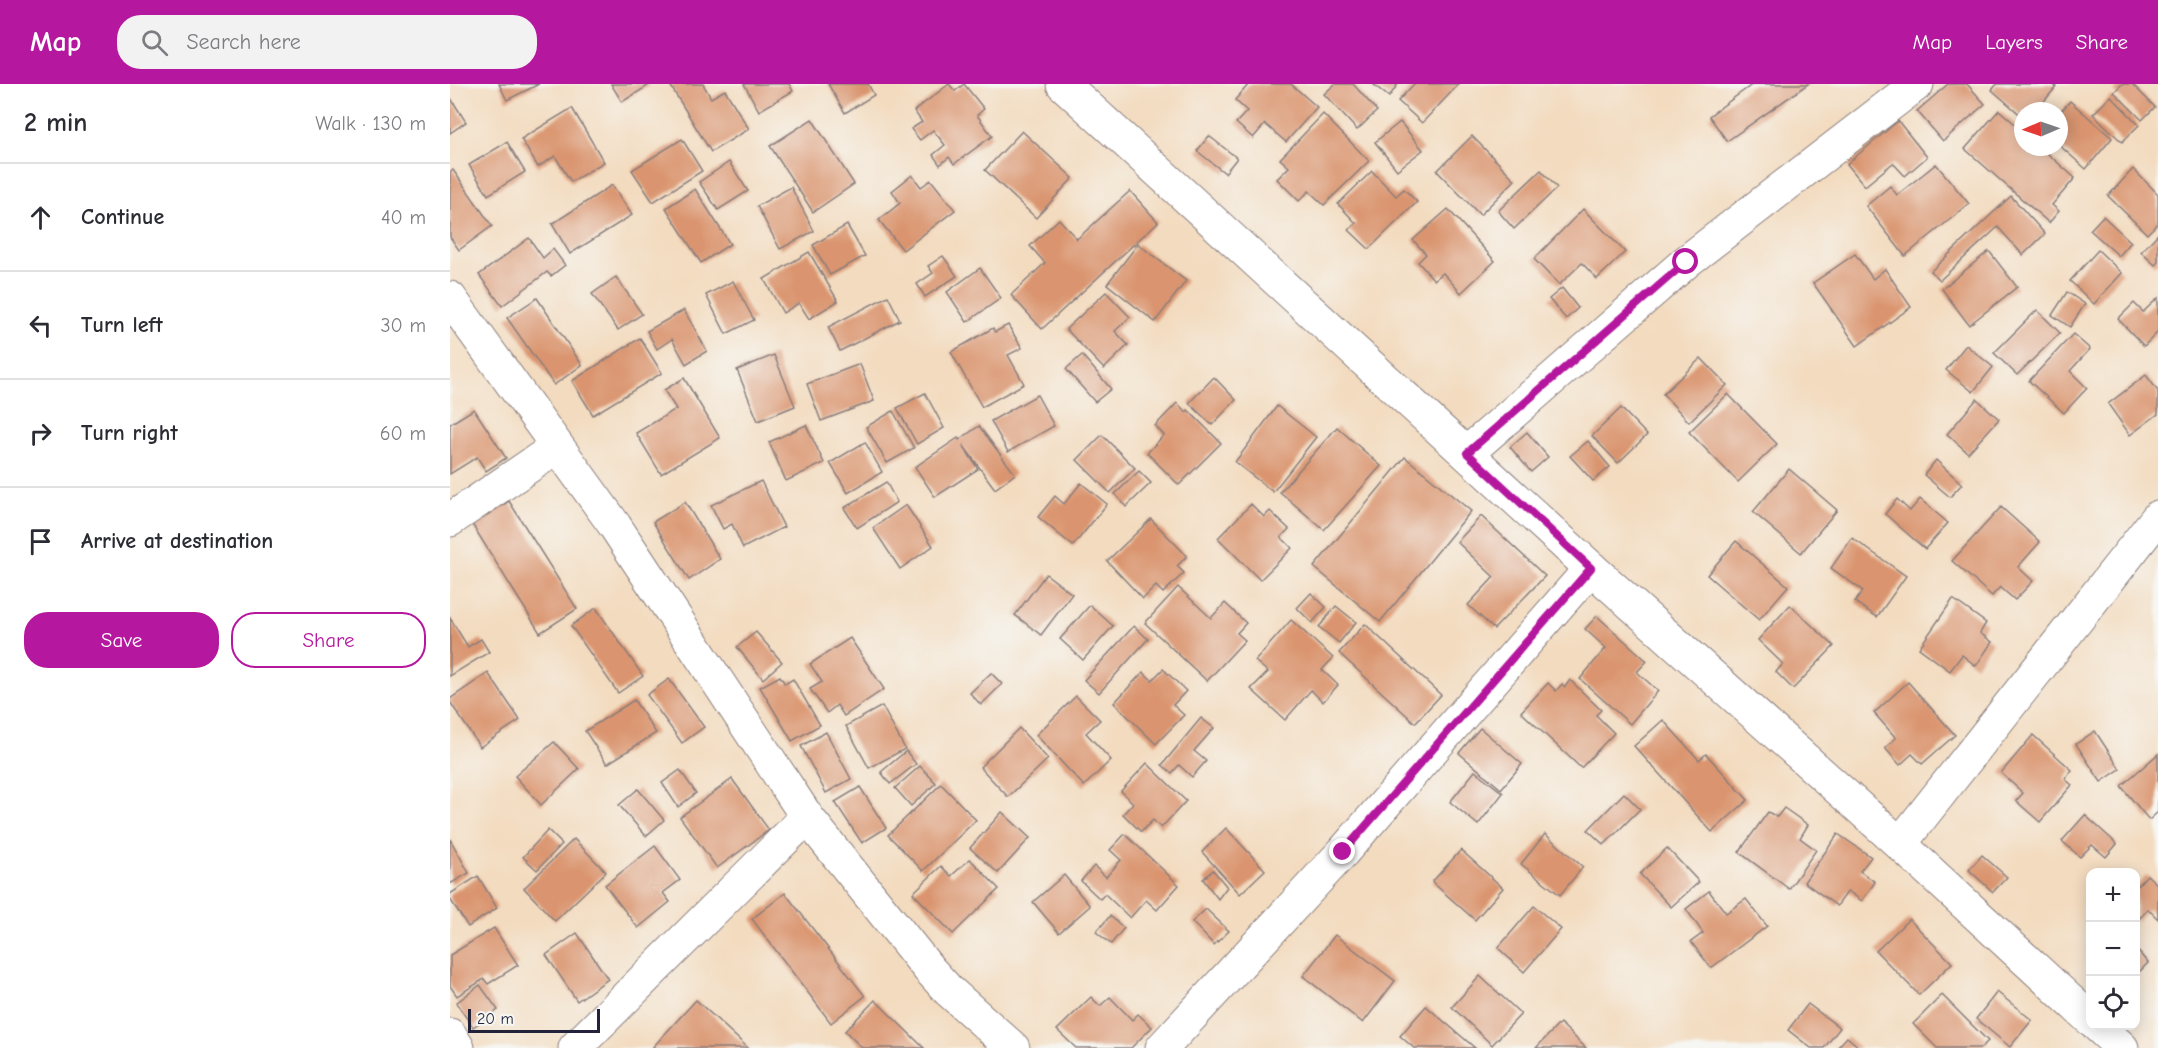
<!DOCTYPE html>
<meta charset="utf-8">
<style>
:root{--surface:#fff;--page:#f2f2f3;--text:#2b2b33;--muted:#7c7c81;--line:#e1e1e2;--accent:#b5179e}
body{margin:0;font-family:"Comic Neue",sans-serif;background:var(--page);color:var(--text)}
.controls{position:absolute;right:18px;bottom:18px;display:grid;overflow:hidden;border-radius:12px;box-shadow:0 3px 15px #0003}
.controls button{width:54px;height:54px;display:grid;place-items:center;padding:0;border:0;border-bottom:2px solid var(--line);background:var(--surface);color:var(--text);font:30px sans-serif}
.compass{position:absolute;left:1564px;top:18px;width:54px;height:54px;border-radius:50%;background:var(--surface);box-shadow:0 3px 15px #0003;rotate:268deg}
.scale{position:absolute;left:18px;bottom:15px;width:132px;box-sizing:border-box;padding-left:6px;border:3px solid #22223b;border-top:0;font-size:16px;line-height:21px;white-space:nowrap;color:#22223b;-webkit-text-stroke:4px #f6f6f2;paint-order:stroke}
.stop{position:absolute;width:18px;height:18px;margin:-14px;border:4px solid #b5179e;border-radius:50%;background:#fff}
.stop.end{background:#b5179e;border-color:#fff;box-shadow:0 2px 6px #0008}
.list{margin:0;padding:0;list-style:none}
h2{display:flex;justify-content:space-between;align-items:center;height:78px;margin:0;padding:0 24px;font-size:26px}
h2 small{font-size:20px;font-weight:400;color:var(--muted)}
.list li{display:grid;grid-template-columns:39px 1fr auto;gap:18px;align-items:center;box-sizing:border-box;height:108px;padding:0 24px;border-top:2px solid var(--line)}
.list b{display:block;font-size:22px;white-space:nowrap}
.list em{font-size:20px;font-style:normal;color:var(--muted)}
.actions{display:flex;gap:12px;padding:18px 24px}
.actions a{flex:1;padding:14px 0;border:2px solid var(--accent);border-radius:24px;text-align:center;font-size:21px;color:var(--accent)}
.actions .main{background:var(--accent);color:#fff}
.icon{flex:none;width:33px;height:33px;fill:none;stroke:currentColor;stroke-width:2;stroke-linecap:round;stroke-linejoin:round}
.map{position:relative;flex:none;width:1708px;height:964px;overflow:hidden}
header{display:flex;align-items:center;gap:36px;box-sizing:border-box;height:84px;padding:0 30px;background:var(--accent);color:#fff}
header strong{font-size:28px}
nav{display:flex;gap:33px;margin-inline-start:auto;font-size:21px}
.search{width:420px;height:54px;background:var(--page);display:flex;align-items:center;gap:15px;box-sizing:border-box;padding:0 21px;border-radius:24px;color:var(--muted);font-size:22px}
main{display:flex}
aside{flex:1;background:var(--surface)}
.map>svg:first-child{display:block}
.building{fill:#da9570}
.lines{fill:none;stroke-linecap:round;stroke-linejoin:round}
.minor-casing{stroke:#8a7e7d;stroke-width:35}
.minor{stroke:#fff;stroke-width:33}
.route{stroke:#b5179e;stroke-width:8}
</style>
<header>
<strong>Map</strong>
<div class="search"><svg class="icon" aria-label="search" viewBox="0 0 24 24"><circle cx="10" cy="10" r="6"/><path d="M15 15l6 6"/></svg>Search here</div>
<nav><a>Map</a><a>Layers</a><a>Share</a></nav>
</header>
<main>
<aside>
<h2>2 min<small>Walk · 130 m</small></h2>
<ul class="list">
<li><svg class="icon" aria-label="ahead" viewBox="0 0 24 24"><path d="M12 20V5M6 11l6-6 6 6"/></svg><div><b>Continue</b></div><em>40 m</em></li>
<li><svg class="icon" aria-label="left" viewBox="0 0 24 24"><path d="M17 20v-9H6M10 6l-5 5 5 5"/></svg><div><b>Turn left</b></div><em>30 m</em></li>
<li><svg class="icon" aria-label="right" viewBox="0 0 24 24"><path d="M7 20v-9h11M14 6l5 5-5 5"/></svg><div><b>Turn right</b></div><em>60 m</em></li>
<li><svg class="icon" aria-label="arrive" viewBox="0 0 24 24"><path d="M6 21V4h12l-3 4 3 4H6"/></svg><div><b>Arrive at destination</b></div></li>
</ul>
<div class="actions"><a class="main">Save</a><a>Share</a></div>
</aside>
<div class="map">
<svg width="1708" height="964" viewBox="0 0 1708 964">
<rect width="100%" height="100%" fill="#f6f6f2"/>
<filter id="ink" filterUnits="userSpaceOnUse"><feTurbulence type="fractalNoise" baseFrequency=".0167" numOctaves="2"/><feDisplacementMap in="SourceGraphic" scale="12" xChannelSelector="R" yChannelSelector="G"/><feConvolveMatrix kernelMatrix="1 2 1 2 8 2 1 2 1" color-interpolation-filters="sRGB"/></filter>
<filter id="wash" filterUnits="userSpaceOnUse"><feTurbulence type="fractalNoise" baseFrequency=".008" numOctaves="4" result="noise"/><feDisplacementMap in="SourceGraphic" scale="24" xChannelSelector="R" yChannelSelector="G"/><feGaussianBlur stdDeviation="1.35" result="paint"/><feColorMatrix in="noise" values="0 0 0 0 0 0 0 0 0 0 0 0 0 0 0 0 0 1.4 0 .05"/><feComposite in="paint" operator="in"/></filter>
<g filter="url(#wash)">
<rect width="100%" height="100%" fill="#f3dbbf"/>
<g id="blocks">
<!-- building -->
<g class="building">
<polygon points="49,0 89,0 57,16"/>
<polygon points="161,0 201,0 172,18"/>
<polygon points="222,0 253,0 261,14 275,6 299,45 261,68 220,1"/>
<polygon points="294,0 339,0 343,7 309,27"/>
<polygon points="378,0 418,0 424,11 395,29"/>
<polygon points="499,0 505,7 514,0 534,25 527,31 542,52 504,80 499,73 490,81 483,71 495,61 483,46 470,56 461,45 472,38 464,27"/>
<polygon points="799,0 841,0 867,23 836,58 815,40 803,54 786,39 797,27 785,16"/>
<polygon points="885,0 903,0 927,27 907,46 874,10"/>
<polygon points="923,0 948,0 939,13"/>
<polygon points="964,0 1009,0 972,39 948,17"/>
<polygon points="1303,0 1358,0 1277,57 1259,32"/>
<polygon points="1498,0 1517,0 1535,20 1493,57 1467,27"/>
<polygon points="1547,0 1603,0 1606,3 1586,27 1573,27 1573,33 1542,6"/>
<polygon points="1672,0 1682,0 1705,23 1692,36 1664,8"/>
<polygon points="1661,12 1689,41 1672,58 1643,30"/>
<polygon points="0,13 16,38 0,49"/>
<polygon points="1620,17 1662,54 1636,85 1609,61 1609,29"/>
<polygon points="122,24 154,78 121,98 105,72 88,83 71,55"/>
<polygon points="1549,26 1573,47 1573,63 1590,63 1625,94 1602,121 1609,127 1599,139 1515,65"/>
<polygon points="873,30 919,77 874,121 859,107 849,117 827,95 839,83 830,75"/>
<polygon points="362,35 404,100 363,128 320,62"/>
<polygon points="1448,37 1477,73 1455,92 1443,79 1415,102 1397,80"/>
<polygon points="950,38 973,66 947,86 925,58"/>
<polygon points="572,47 623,94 586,134 535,86"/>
<polygon points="759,52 787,74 775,89 747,67"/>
<polygon points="1022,52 1065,96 1030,131 987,87"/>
<polygon points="232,55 252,87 203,118 182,86"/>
<polygon points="57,58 75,88 38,111 19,81"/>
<polygon points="279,78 298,107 268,126 249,98"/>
<polygon points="1486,80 1519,120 1455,172 1416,122 1440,102 1447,111"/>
<polygon points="1683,85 1708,110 1708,139 1697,150 1658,112"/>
<polygon points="3,86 42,142 9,166 0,153 0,88"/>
<polygon points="1091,86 1107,104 1064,145 1048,127"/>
<polygon points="922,87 946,112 954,105 967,118 919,165 899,146 906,139 888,120"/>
<polygon points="462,91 471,103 481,96 505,126 453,166 429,136 450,119 442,107"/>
<polygon points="162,101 182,131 120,170 102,140"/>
<polygon points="341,103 364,147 330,165 307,122"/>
<polygon points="245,105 280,160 251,179 216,124"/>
<polygon points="680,107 708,138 592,245 561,211 595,179 580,162 609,135 627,155"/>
<polygon points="1561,112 1595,150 1573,171 1548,143 1490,196 1481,187"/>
<polygon points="998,125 1045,177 1011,209 993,189 984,196 968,178 976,170 963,156"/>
<polygon points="1133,125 1175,168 1147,195 1132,179 1109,201 1084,175"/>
<polygon points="1653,132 1681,158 1669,172 1640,146"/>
<polygon points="397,141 415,172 380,191 363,161"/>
<polygon points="1708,150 1708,178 1705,181 1691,168"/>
<polygon points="79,154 93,174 103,165 115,181 101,192 97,188 52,222 29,191"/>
<polygon points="688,160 736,197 705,238 657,200"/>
<polygon points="1648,166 1672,189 1644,220 1620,197"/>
<polygon points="1539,167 1567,203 1519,241 1492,205"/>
<polygon points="359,168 388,217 359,235 349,219 333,229 314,195"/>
<polygon points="1405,170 1423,195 1435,185 1461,223 1407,262 1363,199"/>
<polygon points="493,172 507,192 475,213 467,200 483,189 478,182"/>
<polygon points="530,184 551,214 517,238 497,208"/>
<polygon points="166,193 192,230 168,246 142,210"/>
<polygon points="283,197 304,236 276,250 256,211"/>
<polygon points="1112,204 1128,224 1116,235 1099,215"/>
<polygon points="656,208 680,233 665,247 678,261 654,285 616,245"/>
<polygon points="1617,208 1635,220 1620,243 1602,231"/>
<polygon points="438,212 450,236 390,267 378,243"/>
<polygon points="87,214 132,281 104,301 57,234"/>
<polygon points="1708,214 1708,248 1694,262 1668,235 1684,219 1693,228"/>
<polygon points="234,226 257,267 236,280 222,255 207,265 197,247"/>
<polygon points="1587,226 1610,249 1567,291 1544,269"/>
<polygon points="558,241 572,264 558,271 574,300 532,323 501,268 543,244 545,248"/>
<polygon points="1623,250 1640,265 1620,287 1637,304 1614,329 1579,297"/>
<polygon points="190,254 212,289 143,331 122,297"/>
<polygon points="1516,261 1543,283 1523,308 1496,286"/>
<polygon points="324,271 345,322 308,337 287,286"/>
<polygon points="632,271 661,305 645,318 616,285"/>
<polygon points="1251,274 1277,301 1239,338 1213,310"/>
<polygon points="410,280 424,317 371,337 357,300"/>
<polygon points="1696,291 1708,307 1708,330 1680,351 1658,320"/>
<polygon points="764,293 786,316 762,341 739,319"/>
<polygon points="234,294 270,354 211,390 186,349 226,325 214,306"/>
<polygon points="475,309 494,344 467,360 447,324"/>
<polygon points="1278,310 1327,360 1288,398 1239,348"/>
<polygon points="587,311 604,342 558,368 541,337"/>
<polygon points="1527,315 1549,335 1518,369 1497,350"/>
<polygon points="727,319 736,328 738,326 771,359 729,401 697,369 714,351 705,342"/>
<polygon points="827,322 866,353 823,408 785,378"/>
<polygon points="1171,324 1197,351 1168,379 1142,352"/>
<polygon points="24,325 56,374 36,387 27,373 0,390 0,340"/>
<polygon points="443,327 464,364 437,379 416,343"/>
<polygon points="356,341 374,379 336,397 319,358"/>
<polygon points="529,342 565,390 545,405 513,361 528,385 485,413 465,383 508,354 509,356"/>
<polygon points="887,343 931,382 874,446 830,408"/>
<polygon points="1077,348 1098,373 1081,388 1060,363"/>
<polygon points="652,351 685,384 660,409 627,376"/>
<polygon points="1138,357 1160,383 1143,397 1120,372"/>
<polygon points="415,358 432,388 398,409 380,379"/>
<polygon points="955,373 1021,427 930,538 864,483"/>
<polygon points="1486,376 1512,400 1500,413 1474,391"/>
<polygon points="1339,385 1387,426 1351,469 1303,428"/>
<polygon points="689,387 701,399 676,423 665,410"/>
<polygon points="311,397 334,443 293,464 282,440 273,445 261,421"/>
<polygon points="436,398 447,418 407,444 394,424"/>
<polygon points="631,399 657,420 623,462 588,433 605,412 614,420"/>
<polygon points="1447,415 1460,427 1470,415 1498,439 1475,465 1435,430"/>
<polygon points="59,417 127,525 90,549 22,440"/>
<polygon points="235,418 270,475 239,496 203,438"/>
<polygon points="801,420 814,433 820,427 839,445 831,453 842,464 810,496 768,454"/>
<polygon points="456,421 483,462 450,485 423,444"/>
<polygon points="1551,423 1590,458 1568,483 1583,497 1565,516 1550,503 1542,512 1502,477"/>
<polygon points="1031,432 1095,492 1044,545 1018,521 1044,493 1007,458"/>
<polygon points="701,435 737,472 727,482 734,489 713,509 706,502 693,515 657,477"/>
<polygon points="1402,454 1456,492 1427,533 1405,518 1413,507 1381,484"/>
<polygon points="1286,457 1338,502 1309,536 1257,491"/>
<polygon points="596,490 622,510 591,551 565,531"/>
<polygon points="728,503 761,534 775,519 796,539 787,549 795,556 757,597 695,539"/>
<polygon points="861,509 876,523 862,539 847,524"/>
<polygon points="1503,515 1536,539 1530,549 1542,558 1526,582 1512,571 1500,587 1469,564"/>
<polygon points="640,521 663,542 633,576 610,555"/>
<polygon points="1340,521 1384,562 1343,605 1326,588 1333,580 1308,556"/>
<polygon points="886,522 906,538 889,559 869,543"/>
<polygon points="146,524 193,592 168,609 121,542"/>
<polygon points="1147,532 1197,577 1187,588 1208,607 1180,640 1130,595 1156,564 1135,545"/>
<polygon points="0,534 18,563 31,555 39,568 0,592"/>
<polygon points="841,536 883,574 872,586 888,601 873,618 861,606 835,636 801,605 818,588 805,577"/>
<polygon points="915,540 991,611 965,639 889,569"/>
<polygon points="684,542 698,555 649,609 634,596"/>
<polygon points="306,548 332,578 313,595 287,563"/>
<polygon points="400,554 434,605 394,632 387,621 377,629 360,605 372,598 360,580"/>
<polygon points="713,585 736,607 723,621 734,631 706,660 664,619 693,588 702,596"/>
<polygon points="38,589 70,636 30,663 0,618 0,615"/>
<polygon points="541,589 552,600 531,621 520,609"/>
<polygon points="330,592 335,600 343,595 370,641 342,657 310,603"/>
<polygon points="219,595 254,643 232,659 197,611"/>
<polygon points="1120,596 1151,626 1146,631 1164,649 1131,684 1071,628 1098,599 1106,607 1112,600 1115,603"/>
<polygon points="1458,598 1505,651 1472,680 1462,670 1450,681 1435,664 1446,654 1424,629"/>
<polygon points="626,612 650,636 636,649 661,676 634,702 586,651"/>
<polygon points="184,616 206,649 157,680 135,647"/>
<polygon points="432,622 455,665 419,684 396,642"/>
<polygon points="751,634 764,644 744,667 756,677 742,693 729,681 722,689 712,681"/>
<polygon points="1213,636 1249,676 1256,670 1298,716 1262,748 1184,662"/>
<polygon points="569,644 598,675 558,713 530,683"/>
<polygon points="1030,644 1072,680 1051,705 1009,669"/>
<polygon points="1645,647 1670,685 1651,698 1626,660"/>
<polygon points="376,648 401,695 376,709 351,662"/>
<polygon points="1583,651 1622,686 1615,695 1622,701 1590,738 1566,717 1573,709 1551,689"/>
<polygon points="104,658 129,685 91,721 65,692"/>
<polygon points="456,667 466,680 440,700 431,688"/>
<polygon points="1708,670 1708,728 1699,736 1671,702"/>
<polygon points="697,679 736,717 711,744 703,736 691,748 673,730 683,719 671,707"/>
<polygon points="470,682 486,699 461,722 445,704"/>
<polygon points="230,686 246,709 228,723 212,699"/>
<polygon points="1025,687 1053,709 1028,741 1000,718"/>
<polygon points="282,695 319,746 267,784 230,733"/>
<polygon points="491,700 526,736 473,787 438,751"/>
<polygon points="410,703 436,744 412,759 385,718"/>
<polygon points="188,705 214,736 196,752 169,721"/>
<polygon points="1174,709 1190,725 1154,761 1138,746"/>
<polygon points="1334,724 1358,741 1350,754 1366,766 1339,805 1289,768 1318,728 1327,733"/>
<polygon points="552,728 580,754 548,789 520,764"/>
<polygon points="1635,731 1667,760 1656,773 1642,761 1630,773 1612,757"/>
<polygon points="776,744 815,786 790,810 752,768"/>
<polygon points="98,746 112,760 87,786 73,773"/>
<polygon points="675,750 729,801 707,826 696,816 680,834 655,810 650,815 631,797 644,782 656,793 671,776 660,766"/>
<polygon points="1095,750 1133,783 1110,811 1071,780"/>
<polygon points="1388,750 1421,773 1410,787 1425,798 1412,817 1398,807 1387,822 1354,798"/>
<polygon points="0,755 19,789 0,800"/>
<polygon points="124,755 156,788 105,837 74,804"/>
<polygon points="205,762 230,796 213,809 220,818 188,844 155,801"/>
<polygon points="1217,764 1249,798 1221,823 1190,790"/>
<polygon points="1011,766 1053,804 1025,836 982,798"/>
<polygon points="1532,771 1557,793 1543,808 1519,786"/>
<polygon points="520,775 549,805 503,850 463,809 491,782 501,792"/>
<polygon points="763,786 777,803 768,815 753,795"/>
<polygon points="614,791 640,822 609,849 583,818"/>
<polygon points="1697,791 1708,801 1708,835 1698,825 1686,838 1686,803"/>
<polygon points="28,792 47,824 18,843 0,815 0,810"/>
<polygon points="1259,807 1276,829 1296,815 1317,842 1261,884 1241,858 1253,849 1236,825"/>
<polygon points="335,809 415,912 381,939 302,835"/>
<polygon points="1084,822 1111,845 1074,888 1048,864"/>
<polygon points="756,825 779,847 764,861 742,838"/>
<polygon points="660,832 674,844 661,860 646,848"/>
<polygon points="1459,835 1502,879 1469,911 1426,867"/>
<polygon points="44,844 68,881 38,900 34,895 7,912 0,902 0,871"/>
<polygon points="127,849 158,895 127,917 96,871"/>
<polygon points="885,851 945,897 913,939 853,892"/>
<polygon points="1686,865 1698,879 1686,891"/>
<polygon points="1030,892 1071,930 1042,961 1002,923"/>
<polygon points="30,901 48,926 23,943 6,919"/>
<polygon points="1547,908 1582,936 1560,963 1526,935"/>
<polygon points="1492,911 1538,957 1531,964 1487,964 1463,940"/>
<polygon points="641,913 650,922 660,913 682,936 688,930 702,943 681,964 626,964 607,946"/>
<polygon points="246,916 298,964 202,964"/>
<polygon points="425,916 474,964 412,964 395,947"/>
<polygon points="1358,920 1390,944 1374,964 1361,964 1338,946"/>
<polygon points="976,922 1025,964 964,964 950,952"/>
<polygon points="1110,939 1136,964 1086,964"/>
<polygon points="1397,953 1410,964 1387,964"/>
</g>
</g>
</g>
<g filter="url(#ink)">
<use href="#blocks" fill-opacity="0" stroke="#8a7e7d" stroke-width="1.5"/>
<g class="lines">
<!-- minor casing -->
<g class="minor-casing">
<g id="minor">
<polyline points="613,0 1141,484 1450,760 1640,935"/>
<polyline points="0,214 165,442 357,733 478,884 498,906 563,964"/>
<polyline points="1017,369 1236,178 1467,0"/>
<polyline points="0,436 107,363"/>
<polyline points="1450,760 1708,433"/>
<polyline points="1648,942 1672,964"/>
<polyline points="0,951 8,964"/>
<polyline points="125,964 357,733"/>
<polyline points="712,964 893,768 1141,484"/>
</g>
</g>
<!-- minor -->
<use href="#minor" class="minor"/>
</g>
</g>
<g class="lines" filter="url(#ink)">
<!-- route -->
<polyline class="route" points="893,768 1141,484 1017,369 1236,178"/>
</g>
</svg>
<div class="controls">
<button>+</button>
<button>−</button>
<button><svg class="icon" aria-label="locate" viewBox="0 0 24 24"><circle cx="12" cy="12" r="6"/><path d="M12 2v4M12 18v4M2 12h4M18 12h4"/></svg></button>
</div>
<svg class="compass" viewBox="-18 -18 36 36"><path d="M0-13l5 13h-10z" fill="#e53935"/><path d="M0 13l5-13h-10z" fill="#7c7c81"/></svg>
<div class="scale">20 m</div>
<div class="stop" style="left:1236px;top:178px"></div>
<div class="stop end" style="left:893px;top:768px"></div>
</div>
</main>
